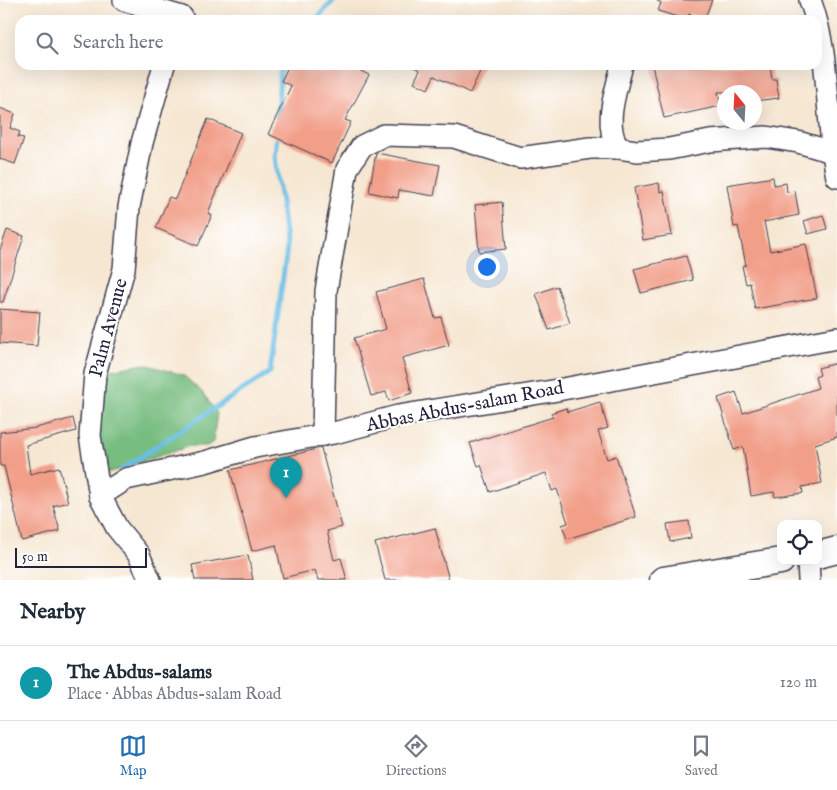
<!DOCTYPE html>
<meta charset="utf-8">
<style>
:root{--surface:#fff;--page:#f6f6f7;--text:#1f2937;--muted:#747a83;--line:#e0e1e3;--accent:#1f6fb2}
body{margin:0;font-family:"IM FELL English",serif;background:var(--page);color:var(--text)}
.controls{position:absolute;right:15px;bottom:15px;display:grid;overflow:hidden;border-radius:10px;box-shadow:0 5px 20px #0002}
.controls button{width:45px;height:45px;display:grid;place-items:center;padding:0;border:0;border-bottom:1px solid var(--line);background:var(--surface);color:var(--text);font:25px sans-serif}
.compass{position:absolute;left:717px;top:85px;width:45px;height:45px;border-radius:50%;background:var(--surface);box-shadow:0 5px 20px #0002;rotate:342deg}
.scale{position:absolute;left:15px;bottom:12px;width:132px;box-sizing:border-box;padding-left:5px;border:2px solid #22223b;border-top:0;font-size:14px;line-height:18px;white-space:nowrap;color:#22223b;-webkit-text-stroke:4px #fff;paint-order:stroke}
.you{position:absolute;left:486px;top:266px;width:18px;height:18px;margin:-12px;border:4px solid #fff;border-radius:50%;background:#1a73e8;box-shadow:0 0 0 8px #1a73e833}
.badge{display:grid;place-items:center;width:32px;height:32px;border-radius:50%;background:var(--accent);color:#fff;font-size:16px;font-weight:700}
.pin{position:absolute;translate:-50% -41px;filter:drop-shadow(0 1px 2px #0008)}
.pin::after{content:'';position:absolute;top:26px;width:18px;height:15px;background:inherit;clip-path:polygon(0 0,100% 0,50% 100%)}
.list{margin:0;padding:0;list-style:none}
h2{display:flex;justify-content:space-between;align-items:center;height:65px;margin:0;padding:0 20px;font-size:21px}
h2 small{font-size:16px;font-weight:400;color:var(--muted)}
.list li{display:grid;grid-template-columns:32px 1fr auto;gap:15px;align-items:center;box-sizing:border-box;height:75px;padding:0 20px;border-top:1px solid var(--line)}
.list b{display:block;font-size:19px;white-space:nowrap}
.list p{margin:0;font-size:16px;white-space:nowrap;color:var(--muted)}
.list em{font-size:16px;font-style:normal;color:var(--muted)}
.icon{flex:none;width:28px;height:28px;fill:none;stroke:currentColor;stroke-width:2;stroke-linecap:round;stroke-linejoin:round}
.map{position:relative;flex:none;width:837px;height:580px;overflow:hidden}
.search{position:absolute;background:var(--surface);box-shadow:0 5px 20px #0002;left:15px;right:15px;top:15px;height:55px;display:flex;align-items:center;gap:12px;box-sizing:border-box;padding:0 18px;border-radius:15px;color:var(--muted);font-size:19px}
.sheet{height:140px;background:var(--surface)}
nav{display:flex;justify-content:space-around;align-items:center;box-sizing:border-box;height:70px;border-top:1px solid var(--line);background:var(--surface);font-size:14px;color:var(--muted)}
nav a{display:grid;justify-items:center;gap:2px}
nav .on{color:var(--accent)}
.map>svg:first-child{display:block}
.forest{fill:#78bd80;stroke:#4d705e}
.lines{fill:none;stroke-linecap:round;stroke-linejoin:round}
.stream{stroke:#67bee4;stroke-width:5}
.building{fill:#f29f89}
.minor-casing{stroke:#424052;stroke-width:24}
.tertiary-casing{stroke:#424052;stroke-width:29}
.minor{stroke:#fff;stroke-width:21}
.tertiary{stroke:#fff;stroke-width:26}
.labels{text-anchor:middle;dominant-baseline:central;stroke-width:4.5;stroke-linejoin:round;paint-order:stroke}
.street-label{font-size:19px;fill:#22223b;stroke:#fff}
</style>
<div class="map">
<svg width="837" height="580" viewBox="0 0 837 580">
<rect width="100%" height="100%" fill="#fff"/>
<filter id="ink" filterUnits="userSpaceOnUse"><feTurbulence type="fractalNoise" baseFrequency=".02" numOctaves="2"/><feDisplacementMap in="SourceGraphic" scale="10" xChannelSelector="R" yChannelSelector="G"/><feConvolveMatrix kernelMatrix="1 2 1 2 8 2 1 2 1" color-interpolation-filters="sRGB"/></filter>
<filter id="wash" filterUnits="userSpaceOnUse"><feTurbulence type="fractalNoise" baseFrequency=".0096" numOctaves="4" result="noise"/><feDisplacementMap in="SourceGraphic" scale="20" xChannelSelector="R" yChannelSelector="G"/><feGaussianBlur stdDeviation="1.12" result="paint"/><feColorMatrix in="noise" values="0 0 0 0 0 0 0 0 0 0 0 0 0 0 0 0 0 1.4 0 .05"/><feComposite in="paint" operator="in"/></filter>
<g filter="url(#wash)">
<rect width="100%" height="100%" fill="#f6e7d2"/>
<!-- forest -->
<polygon class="forest" points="144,364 183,375 202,392 217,413 213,442 207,446 190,446 95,477 105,371"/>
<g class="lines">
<!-- stream -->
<g class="stream">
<polyline points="315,20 334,0"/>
<polyline points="277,121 280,73 285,65"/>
<polyline points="122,469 270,372 287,248 275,157 277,132"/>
</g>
</g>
<g id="blocks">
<!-- building -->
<g class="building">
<polygon points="656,0 712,0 704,20 689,14 687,20 658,11 661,3"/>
<polygon points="289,65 349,65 369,75 345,120 351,122 332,163 268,134 291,86 281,81"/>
<polygon points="410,65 483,65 470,93 434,76 428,89 414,82 420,70"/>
<polygon points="652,65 770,65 772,79 776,79 779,98 754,101 754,92 718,92 721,106 664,118"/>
<polygon points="0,108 15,114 10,128 20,132 18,137 24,138 15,164 0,159"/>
<polygon points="208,119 241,133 208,213 212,215 198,246 156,228 169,197 175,199"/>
<polygon points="376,153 440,165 434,196 399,190 398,198 369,192"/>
<polygon points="773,177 774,185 786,183 787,192 795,191 799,215 764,222 770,251 806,244 817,298 755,309 750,283 746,284 742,266 746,265 738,226 734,227 727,185"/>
<polygon points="659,183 660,192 664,191 672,235 643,240 634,188"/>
<polygon points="502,202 506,249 479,252 475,205"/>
<polygon points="823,215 827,229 808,234 804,221"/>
<polygon points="7,230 24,236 3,302 0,302 0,250"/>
<polygon points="686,256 693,280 641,293 634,269"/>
<polygon points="424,279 435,318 441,317 449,345 402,358 412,393 389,401 386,392 371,396 354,338 386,329 376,292"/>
<polygon points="557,286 570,323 549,330 536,294"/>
<polygon points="0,309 40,312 37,346 0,343"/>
<polygon points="837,363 837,437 815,444 822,483 802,487 803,493 775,497 774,492 751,496 743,447 734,450 718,398 736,392 743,413 818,388 815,377 820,375 818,368"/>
<polygon points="600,402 608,428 598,431 607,459 616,456 636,517 567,539 562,525 568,523 557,489 552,491 546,473 490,492 481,465 478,466 470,443 553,417 551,413 566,408 567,412"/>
<polygon points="73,418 76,431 26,445 30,474 59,467 68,502 53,506 60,531 22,541 4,466 0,466 0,432 36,428"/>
<polygon points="321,448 342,527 327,531 334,560 341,558 347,580 318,580 315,570 283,578 276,545 252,551 230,470"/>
<polygon points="689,521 691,538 670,542 667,524"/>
<polygon points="435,528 449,580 385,580 375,543"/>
<polygon points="248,555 253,580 195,580 192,565"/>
</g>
</g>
</g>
<g filter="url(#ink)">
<use href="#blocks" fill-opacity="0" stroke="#424052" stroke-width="1"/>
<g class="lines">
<!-- minor casing -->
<g class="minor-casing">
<g id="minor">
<polyline points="124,0 182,17"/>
<path d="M810,0C831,57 825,118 837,177"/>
<path d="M618,148C603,123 616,92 622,65"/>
<polyline points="323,435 326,291 347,169 362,146 384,135 454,137 520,158 590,148 618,148 637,151 669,149 710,141 766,137 798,142 832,152"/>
<polyline points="100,496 126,479 205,462 255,447 334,433 398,416 552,391 837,338"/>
<polyline points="808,561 809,580"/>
<polyline points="150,580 139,555 117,528 100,496 90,436 95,374 124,269 129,207 142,143 164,65"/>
</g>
</g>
<!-- tertiary casing -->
<g class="tertiary-casing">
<g id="tertiary">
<polyline points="818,555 837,550"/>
<polyline points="663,580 781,561"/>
</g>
</g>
<!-- minor -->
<use href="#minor" class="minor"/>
<!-- tertiary -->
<use href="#tertiary" class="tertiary"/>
</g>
</g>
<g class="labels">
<!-- street labels -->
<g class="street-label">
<text transform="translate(109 328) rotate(-75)">Palm Avenue</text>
<text transform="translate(465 407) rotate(-11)">Abbas Abdus-salam Road</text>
</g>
</g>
</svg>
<div class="controls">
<button><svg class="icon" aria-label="locate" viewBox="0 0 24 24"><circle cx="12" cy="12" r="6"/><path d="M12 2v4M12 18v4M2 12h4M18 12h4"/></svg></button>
</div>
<svg class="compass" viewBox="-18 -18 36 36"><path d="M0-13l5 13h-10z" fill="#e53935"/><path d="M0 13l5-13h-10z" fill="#747a83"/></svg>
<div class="scale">50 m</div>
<div class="you"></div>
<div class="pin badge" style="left:286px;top:498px;background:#0f9aa8">1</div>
<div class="search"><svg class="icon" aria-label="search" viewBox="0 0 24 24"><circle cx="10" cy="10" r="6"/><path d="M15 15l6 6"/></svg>Search here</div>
</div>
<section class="sheet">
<h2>Nearby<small></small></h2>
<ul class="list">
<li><span class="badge" style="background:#0f9aa8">1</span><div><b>The Abdus-salams</b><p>Place · Abbas Abdus-salam Road</p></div><em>120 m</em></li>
</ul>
</section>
<nav>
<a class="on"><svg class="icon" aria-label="map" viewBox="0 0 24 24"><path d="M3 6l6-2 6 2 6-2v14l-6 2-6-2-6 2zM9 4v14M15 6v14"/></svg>Map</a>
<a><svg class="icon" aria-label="directions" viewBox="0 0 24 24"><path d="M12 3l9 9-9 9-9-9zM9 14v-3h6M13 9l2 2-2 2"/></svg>Directions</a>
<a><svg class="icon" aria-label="saved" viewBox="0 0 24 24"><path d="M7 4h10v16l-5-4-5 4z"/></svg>Saved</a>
</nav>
